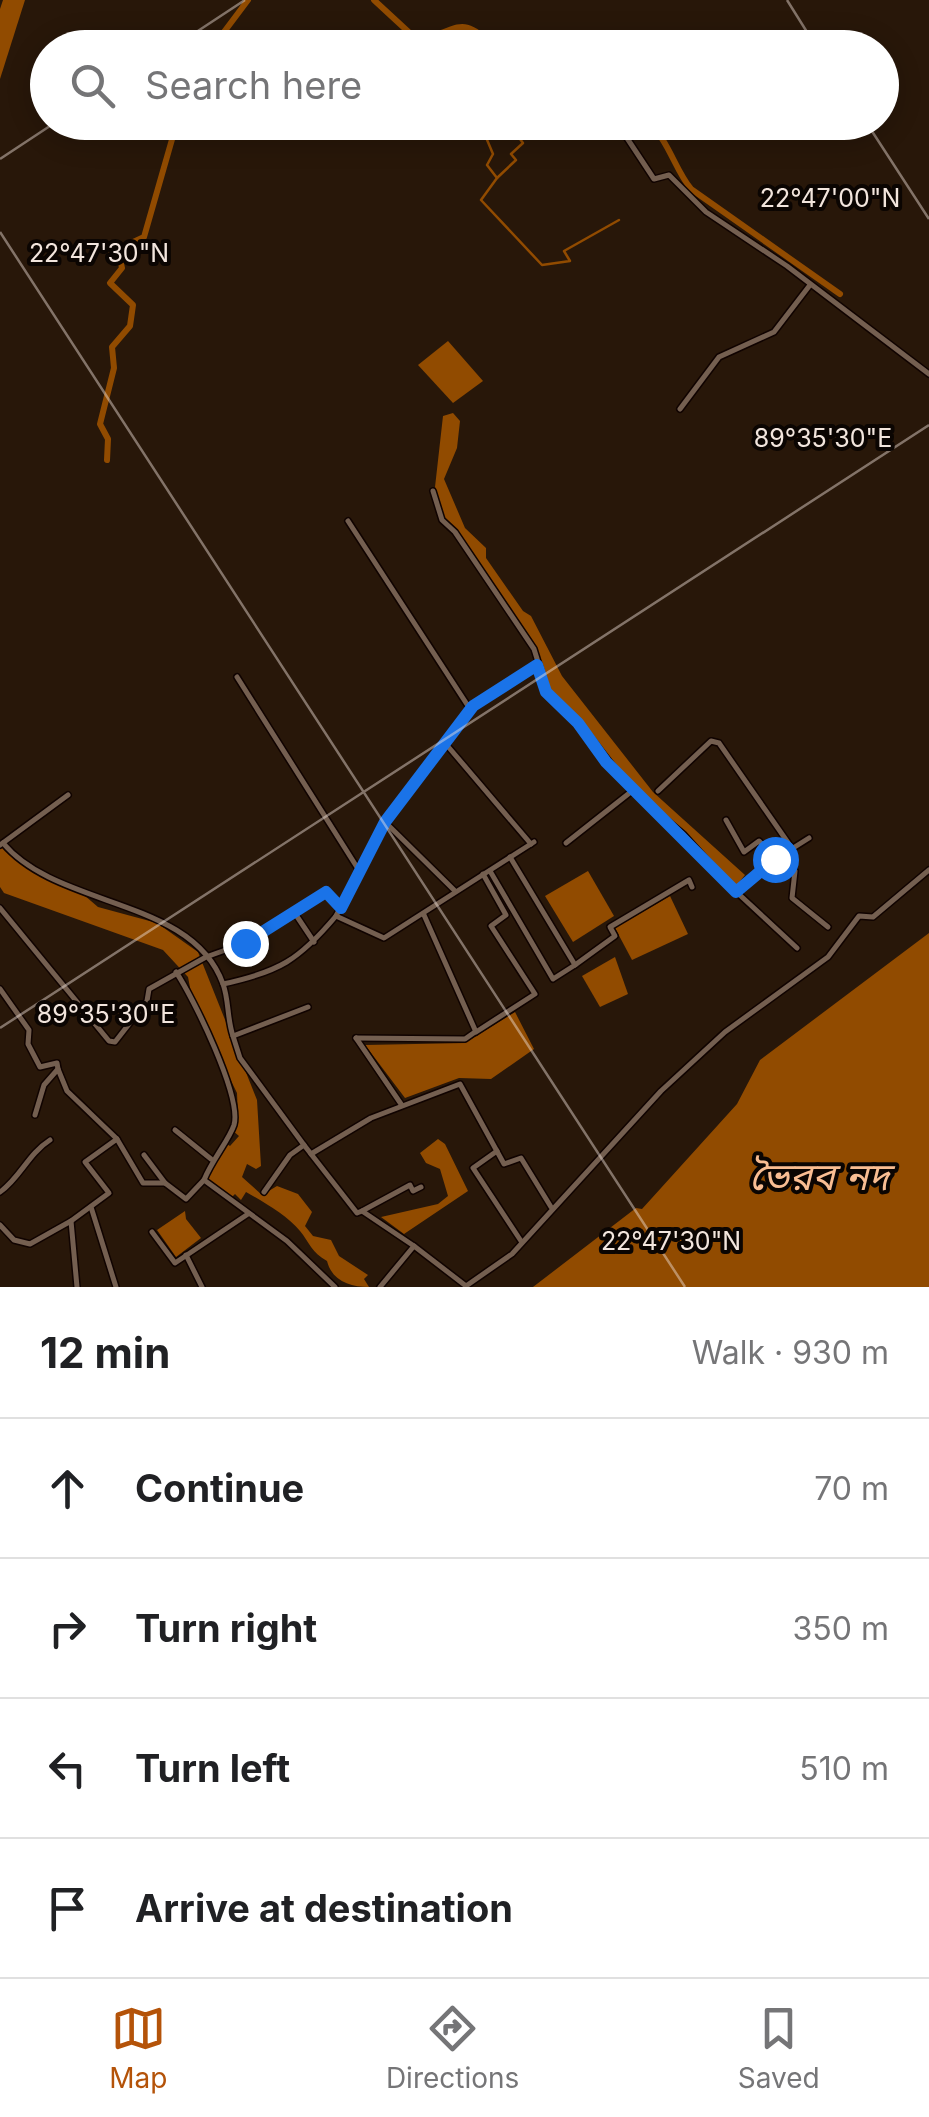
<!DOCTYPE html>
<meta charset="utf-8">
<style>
:root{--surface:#fff;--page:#f6f6f6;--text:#202124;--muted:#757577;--line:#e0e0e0;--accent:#b45309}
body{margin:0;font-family:Inter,"Noto Sans Bengali",sans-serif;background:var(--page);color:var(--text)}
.stop{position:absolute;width:30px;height:30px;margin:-22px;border:8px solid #1a73e8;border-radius:50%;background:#fff}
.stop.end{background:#1a73e8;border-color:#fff;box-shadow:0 2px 10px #0008}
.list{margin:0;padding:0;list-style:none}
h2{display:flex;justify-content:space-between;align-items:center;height:130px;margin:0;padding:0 40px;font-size:42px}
h2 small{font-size:32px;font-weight:400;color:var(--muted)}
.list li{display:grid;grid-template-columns:65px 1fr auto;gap:30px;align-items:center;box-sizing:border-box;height:140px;padding:0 40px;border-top:2px solid var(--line)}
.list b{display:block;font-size:38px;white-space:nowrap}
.list em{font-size:32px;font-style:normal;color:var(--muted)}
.icon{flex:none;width:55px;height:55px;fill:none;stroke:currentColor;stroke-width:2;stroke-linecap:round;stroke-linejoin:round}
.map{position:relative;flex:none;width:929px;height:1287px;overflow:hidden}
.search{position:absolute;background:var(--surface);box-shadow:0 5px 25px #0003;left:30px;right:30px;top:30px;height:110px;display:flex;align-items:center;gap:25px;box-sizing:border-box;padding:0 35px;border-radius:55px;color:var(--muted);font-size:38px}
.sheet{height:690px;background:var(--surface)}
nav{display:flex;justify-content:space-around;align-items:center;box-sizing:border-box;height:140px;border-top:2px solid var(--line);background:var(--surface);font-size:28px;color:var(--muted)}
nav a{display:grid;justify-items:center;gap:5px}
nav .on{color:var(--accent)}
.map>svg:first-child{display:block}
.water{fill:#914b00}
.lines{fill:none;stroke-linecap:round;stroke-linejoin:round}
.stream{stroke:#914b00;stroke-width:2.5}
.canal{stroke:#914b00;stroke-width:6}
.street-casing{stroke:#100300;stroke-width:8}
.street{stroke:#745f50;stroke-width:5}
.route{stroke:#1a73e8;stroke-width:12}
.ticks{fill:none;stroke:#f2e5dd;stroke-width:2.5;stroke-opacity:0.45}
.labels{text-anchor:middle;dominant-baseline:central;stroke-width:8;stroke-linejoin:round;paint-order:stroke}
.water-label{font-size:38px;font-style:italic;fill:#f9bd92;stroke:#0b0502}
.ticks-label{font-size:25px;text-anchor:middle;fill:#f2e5dd;stroke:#0b0502;stroke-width:8;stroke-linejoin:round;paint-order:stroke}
</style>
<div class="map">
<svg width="929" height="1287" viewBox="0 0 929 1287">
<rect width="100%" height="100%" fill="#281709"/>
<!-- water -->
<g class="water">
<polygon points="3,0 25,0 0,79 0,9"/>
<polygon points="448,341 483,381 453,403 418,365"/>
<polygon points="453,413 460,421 457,448 444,479 465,528 486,548 486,558 523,611 531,616 562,676 653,792 745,875 736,886 615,766 546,684 532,644 444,519 435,487 443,416"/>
<path d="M0,841L25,867L84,895L98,907L157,923L198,952L257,1100L261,1166L256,1169L247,1164L242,1177L262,1195L277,1186L298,1194L312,1212L305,1226L313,1236L331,1240L339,1256L368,1275L364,1279L369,1287C350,1287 332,1281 327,1261C312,1253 309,1242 300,1231C288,1216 262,1201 246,1192L241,1200L235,1194L231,1198L207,1179L224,1142L230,1146L239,1136L233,1131L238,1117L237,1093L193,1003L188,977L163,950L4,893L0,887Z"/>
<polygon points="588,871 614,916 573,942 545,896"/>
<polygon points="670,896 688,934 632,960 615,928"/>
<polygon points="929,933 929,1287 533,1287 636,1208 642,1209 737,1104 760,1060"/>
<polygon points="615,957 628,994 600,1007 582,976"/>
<polygon points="515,1012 534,1049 491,1079 459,1078 405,1098 365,1045 465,1043"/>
<polygon points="438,1139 445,1144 468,1191 404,1234 381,1217 438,1204 448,1196 440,1169 426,1163 420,1153"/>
<polygon points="185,1211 186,1219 201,1238 176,1257 157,1230"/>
</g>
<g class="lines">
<!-- stream -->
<g class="stream">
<polyline points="490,122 485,135 493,154 487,165 497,178 516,160 511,154 523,143 510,126 513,122"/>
<polyline points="497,178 481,200 542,265 570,261 564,251 619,220"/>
</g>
<!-- canal -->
<g class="canal">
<path d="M374,0L414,37C456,39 457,7 494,48"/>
<polyline points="212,48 248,0"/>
<path d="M647,122C668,138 674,168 691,189L840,294"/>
<polyline points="107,460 108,439 100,424 114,368 112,347 130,326 133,305 110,283 122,268 118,249 144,237 177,122"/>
</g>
<!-- street casing -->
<g class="street-casing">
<g id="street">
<polyline points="611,122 621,129 654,179 669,175 706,212 787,266 929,374"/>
<polyline points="680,409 719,357 774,332 810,285"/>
<polyline points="433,491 442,520 455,532 534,649 547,691 579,723 632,791 683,834 730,886 797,948"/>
<polyline points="348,521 470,709"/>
<polyline points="237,677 360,872"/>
<polyline points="445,743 531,844"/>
<polyline points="658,791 711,741 719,743 791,847"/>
<polyline points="726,820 744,852 759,841 775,859 736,892"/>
<polyline points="385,822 336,916 384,938 534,842"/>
<path d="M3,843C58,909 192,897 223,984C229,1000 227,1019 233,1036"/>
<polyline points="566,843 632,791"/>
<polyline points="0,845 68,795"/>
<polyline points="782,855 809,838"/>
<polyline points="783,855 795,871 792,898 828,927"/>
<polyline points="490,871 553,979 575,965 510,857"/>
<polyline points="454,890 385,822 473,706 537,665"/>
<polyline points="0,908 109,1041 115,1042 147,1001 149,989 206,957 245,943 326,892 341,908"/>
<polyline points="294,912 314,942"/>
<polyline points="424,915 476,1032 535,994 491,926 506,915 483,874"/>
<polyline points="575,965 615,936 610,927 689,880 692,887"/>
<path d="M176,972C193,997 242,1097 234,1125C229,1140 212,1160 204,1180L287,1241L335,1287"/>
<path d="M223,984C279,972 299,960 336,916"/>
<polyline points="0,989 29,1030 28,1044 40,1067 57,1063 58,1069"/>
<polyline points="356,1038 465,1039 475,1032"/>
<polyline points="356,1038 401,1104"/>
<polyline points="35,1115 44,1085 58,1069 67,1091 117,1139"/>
<polyline points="175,1130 211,1159"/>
<polyline points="304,1145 240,1058 233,1036 308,1007"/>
<polyline points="497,1151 473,1168 521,1241"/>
<polyline points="311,1154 371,1118 460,1084 504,1164 521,1158 551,1207"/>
<polyline points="144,1155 165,1183"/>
<path d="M0,1192C20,1178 28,1154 50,1140"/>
<polyline points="264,1192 290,1155 304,1145 357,1213 362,1211 414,1246"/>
<polyline points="91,1207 116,1287"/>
<polyline points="362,1211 410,1185 413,1191 421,1187"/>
<polyline points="71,1221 109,1193 85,1162 117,1139 143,1183 165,1183 186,1199 204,1180"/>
<polyline points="0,1225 14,1240 30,1244 71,1221 77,1287"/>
<polyline points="152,1232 175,1263 248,1214"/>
<polyline points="186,1255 202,1287"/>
<polyline points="380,1287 414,1246 466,1286 512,1254 661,1091 725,1032 828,957 859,916 873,917 929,870"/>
</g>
</g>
<!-- street -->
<use href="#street" class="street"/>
</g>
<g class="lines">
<!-- route -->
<polyline class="route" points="245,943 326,892 341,908 385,822 473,706 537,665 546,692 578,723 606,762 736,892 775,859"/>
</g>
<!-- ticks -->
<path class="ticks" d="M787,0L817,48M172,48L245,0M866,122L929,219M0,159L56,122M0,232L685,1287M0,1028L929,425"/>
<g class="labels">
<!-- water labels -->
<g class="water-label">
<text x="819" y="1176">ভৈরব নদ</text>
</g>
</g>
<g class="ticks-label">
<text x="830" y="207">22°47'00"N</text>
<text x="99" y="262">22°47'30"N</text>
<text x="823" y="447">89°35'30"E</text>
<text x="106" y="1023">89°35'30"E</text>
<text x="671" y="1250">22°47'30"N</text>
</g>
</svg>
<div class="stop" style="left:775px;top:859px"></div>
<div class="stop end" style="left:245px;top:943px"></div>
<div class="search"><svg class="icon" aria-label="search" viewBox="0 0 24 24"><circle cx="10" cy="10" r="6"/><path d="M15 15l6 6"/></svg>Search here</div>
</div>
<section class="sheet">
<h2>12 min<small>Walk · 930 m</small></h2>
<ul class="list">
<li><svg class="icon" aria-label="ahead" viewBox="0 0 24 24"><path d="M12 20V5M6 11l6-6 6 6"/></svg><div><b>Continue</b></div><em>70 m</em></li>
<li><svg class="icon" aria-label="right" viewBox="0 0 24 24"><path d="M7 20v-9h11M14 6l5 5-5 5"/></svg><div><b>Turn right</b></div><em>350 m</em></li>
<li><svg class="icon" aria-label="left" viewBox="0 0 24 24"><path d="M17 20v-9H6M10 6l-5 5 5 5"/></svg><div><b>Turn left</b></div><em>510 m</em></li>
<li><svg class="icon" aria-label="arrive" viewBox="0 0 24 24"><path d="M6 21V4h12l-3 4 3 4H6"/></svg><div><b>Arrive at destination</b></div></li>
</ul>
</section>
<nav>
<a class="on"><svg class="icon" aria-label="map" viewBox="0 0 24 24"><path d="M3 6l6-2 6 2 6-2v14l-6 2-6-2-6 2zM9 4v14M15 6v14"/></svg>Map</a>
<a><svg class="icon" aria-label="directions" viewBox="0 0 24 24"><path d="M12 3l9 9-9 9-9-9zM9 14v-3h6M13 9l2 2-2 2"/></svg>Directions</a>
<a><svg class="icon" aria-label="saved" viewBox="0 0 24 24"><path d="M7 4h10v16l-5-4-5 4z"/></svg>Saved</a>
</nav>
